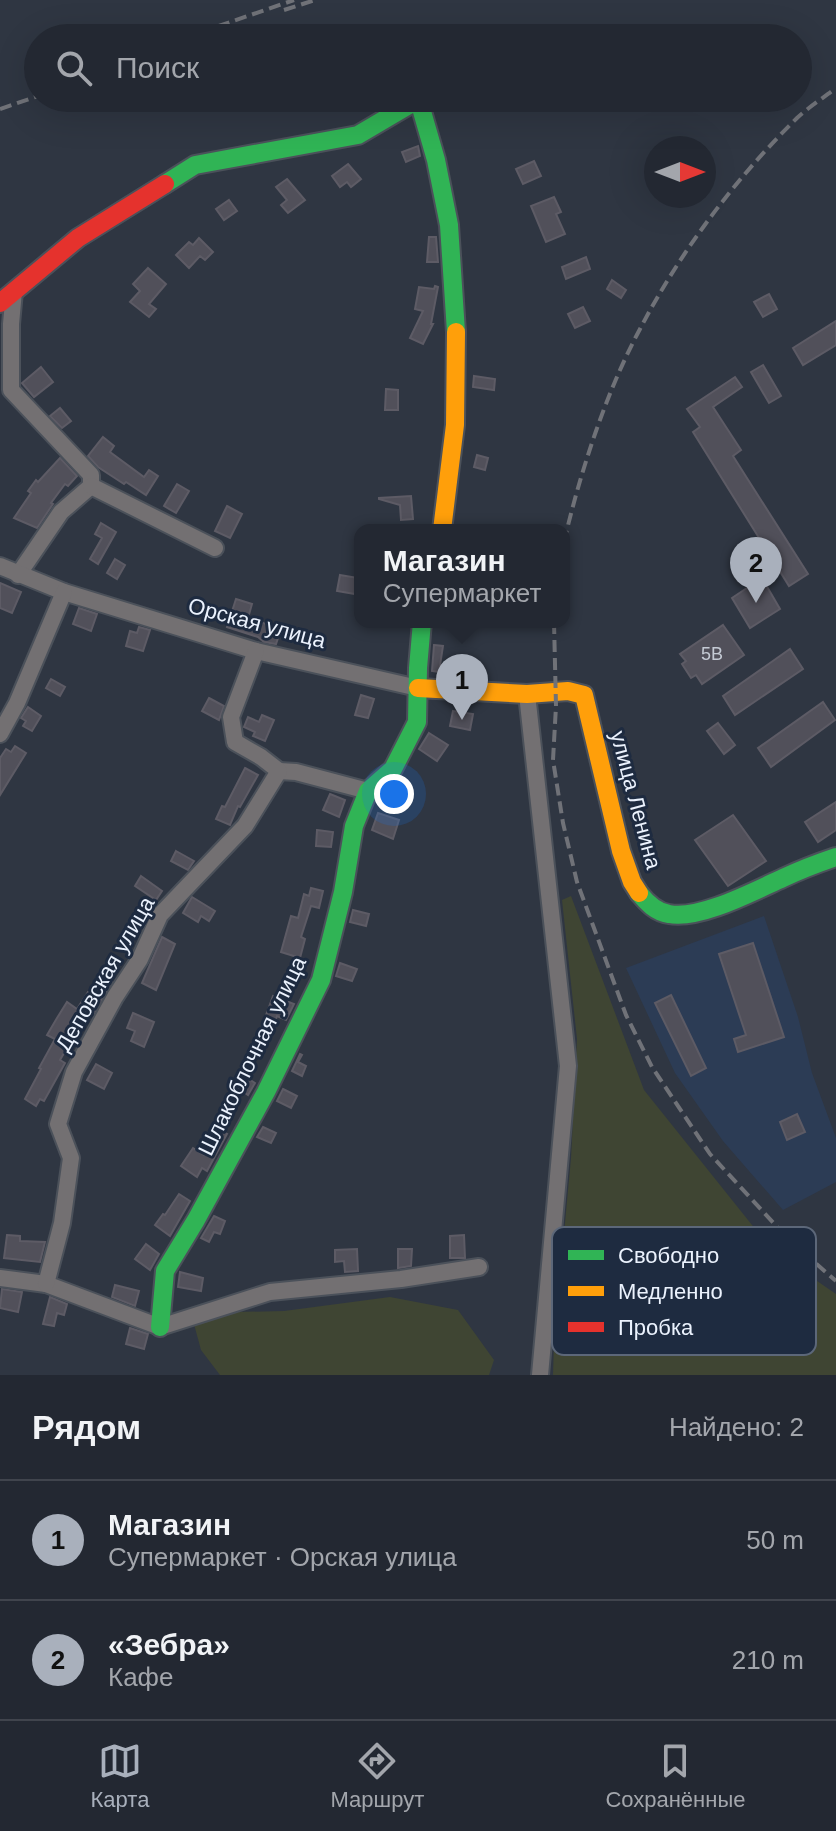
<!DOCTYPE html>
<html lang="ru">
<meta charset="utf-8">
<style>
:root{--surface:#232832;--page:#2b303a;--text:#f1f3f6;--muted:#a3a6ac;--line:#40444d;--accent:#a9b0bc}
body{margin:0;font-family:Helvetica,sans-serif;background:var(--page);color:var(--text)}
.compass{position:absolute;left:644px;top:136px;width:72px;height:72px;border-radius:50%;background:var(--surface);box-shadow:0 8px 32px #0002;rotate:90deg}
.you{position:absolute;left:394px;top:794px;width:28px;height:28px;margin:-20px;border:6px solid #fff;border-radius:50%;background:#1a73e8;box-shadow:0 0 0 12px #1a73e833}
.badge{display:grid;place-items:center;width:52px;height:52px;border-radius:50%;background:var(--accent);color:#111;font-size:26px;font-weight:700}
.pin{position:absolute;translate:-50% -66px;filter:drop-shadow(0 2px 4px #0008)}
.pin::after{content:'';position:absolute;top:42px;width:28px;height:24px;background:inherit;clip-path:polygon(0 0,100% 0,50% 100%)}
.popup{position:absolute;left:354px;top:524px;width:216px;height:104px;box-sizing:border-box;display:grid;place-content:center;border-radius:16px;background:var(--surface);filter:drop-shadow(0 2px 6px #0005);font-size:26px;white-space:nowrap;color:var(--muted)}
.popup b{font-size:30px;color:var(--text)}
.popup::after{content:'';position:absolute;left:50%;top:100%;margin-left:-16px;border:16px solid transparent;border-top-color:var(--surface)}
.list{margin:0;padding:0;list-style:none}
h2{display:flex;justify-content:space-between;align-items:center;height:104px;margin:0;padding:0 32px;font-size:34px}
h2 small{font-size:26px;font-weight:400;color:var(--muted)}
.list li{display:grid;grid-template-columns:52px 1fr auto;gap:24px;align-items:center;box-sizing:border-box;height:120px;padding:0 32px;border-top:2px solid var(--line)}
.list b{display:block;font-size:30px;white-space:nowrap}
.list p{margin:0;font-size:26px;white-space:nowrap;color:var(--muted)}
.list em{font-size:26px;font-style:normal;color:var(--muted)}
.icon{flex:none;width:44px;height:44px;fill:none;stroke:currentColor;stroke-width:2;stroke-linecap:round;stroke-linejoin:round}
.map{position:relative;flex:none;width:836px;height:1375px;overflow:hidden}
.search{position:absolute;background:var(--surface);box-shadow:0 8px 32px #0002;left:24px;right:24px;top:24px;height:88px;display:flex;align-items:center;gap:20px;box-sizing:border-box;padding:0 28px;border-radius:44px;color:var(--muted);font-size:30px}
.sheet{height:344px;background:var(--surface)}
nav{display:flex;justify-content:space-around;align-items:center;box-sizing:border-box;height:112px;border-top:2px solid var(--line);background:var(--surface);font-size:22px;color:var(--muted)}
nav a{display:grid;justify-items:center;gap:4px}
nav .on{color:var(--accent)}
.map>svg:first-child{display:block}
.built{fill:#2c3c55}
.green{fill:#3f4533}
.building{fill:#51505a;stroke:#5d5b65;stroke-width:2}
.lines{fill:none;stroke-linecap:round;stroke-linejoin:round}
.street-casing{stroke:#4b515a;stroke-width:20}
.fast-casing{stroke:#4b515a;stroke-width:22}
.slow-casing{stroke:#4b515a;stroke-width:22}
.jam-casing{stroke:#4b515a;stroke-width:22}
.street{stroke:#737072;stroke-width:16}
.fast{stroke:#30b455;stroke-width:18}
.slow{stroke:#ff9f0a;stroke-width:18}
.jam{stroke:#e5322d;stroke-width:18}
.rail{stroke:#707278;stroke-width:4;stroke-dasharray:12 6;stroke-linecap:butt}
.labels{text-anchor:middle;dominant-baseline:central;stroke-width:6;stroke-linejoin:round;paint-order:stroke}
.number-label{font-size:18px;fill:#c4cad4}
.street-label{font-size:22px;fill:#ebf2fd;stroke:#1e2b40}
.key{fill:#1e2b40;stroke:#5c6779;stroke-width:2}
.key-label{font-size:22px;fill:#ebf2fd}
</style>
<div class="map">
<svg width="836" height="1375" viewBox="0 0 836 1375">
<rect width="100%" height="100%" fill="#2f3642"/>
<!-- built -->
<polygon class="built" points="764,916 798,1017 812,1073 836,1138 836,1182 783,1210 723,1141 675,1073 626,968"/>
<!-- green -->
<g class="green">
<polygon points="571,896 644,1090 772,1250 836,1294 836,1375 553,1375 554,1341 571,1158 577,1039 562,900"/>
<polygon points="390,1297 458,1310 494,1360 489,1375 220,1375 201,1350 191,1313 284,1311"/>
</g>
<!-- building -->
<g class="building">
<polygon points="418,146 420,156 406,162 402,152"/>
<polygon points="534,161 541,176 523,184 516,169"/>
<polygon points="348,164 361,179 351,187 347,182 340,187 332,176"/>
<polygon points="287,179 305,200 288,213 281,205 287,200 276,187"/>
<polygon points="554,197 561,212 556,214 565,234 546,242 531,206"/>
<polygon points="229,200 237,211 224,220 216,209"/>
<polygon points="429,237 436,237 438,262 427,262"/>
<polygon points="199,238 213,252 205,260 200,256 189,268 176,255 189,242 193,245"/>
<polygon points="586,257 590,269 566,279 562,267"/>
<polygon points="148,268 166,284 149,304 156,309 149,317 130,302 140,291 133,284"/>
<polygon points="612,280 626,290 621,298 607,289"/>
<polygon points="435,286 438,287 431,324 433,324 423,344 410,338 423,311 415,309 419,287 434,289"/>
<polygon points="769,294 777,309 763,317 754,302"/>
<polygon points="583,307 590,321 575,328 568,314"/>
<polygon points="836,321 836,345 803,365 793,348"/>
<polygon points="763,365 781,396 769,403 751,372"/>
<polygon points="41,367 53,382 34,397 22,383"/>
<polygon points="474,376 495,379 494,390 473,387"/>
<polygon points="735,377 742,387 713,407 741,450 733,456 808,574 789,586 693,432 700,427 687,409"/>
<polygon points="386,389 398,390 398,410 385,410"/>
<polygon points="60,408 71,421 62,428 50,416"/>
<polygon points="103,437 114,446 110,452 144,477 149,470 158,476 146,495 126,482 124,484 98,467 88,456"/>
<polygon points="477,455 488,458 485,470 474,467"/>
<polygon points="60,458 77,476 68,486 65,484 51,503 53,504 37,528 14,518 31,493 28,491 36,480 38,482"/>
<polygon points="177,484 189,491 176,513 164,506"/>
<polygon points="411,496 413,519 401,520 400,505 379,499 379,498"/>
<polygon points="227,506 242,514 230,538 215,531"/>
<polygon points="101,523 116,532 98,564 90,559 102,538 95,534"/>
<polygon points="115,559 125,565 117,579 107,573"/>
<polygon points="340,575 358,578 355,594 337,591"/>
<polygon points="762,578 780,609 750,628 732,598"/>
<polygon points="0,583 21,592 12,613 0,608"/>
<polygon points="236,599 252,604 248,618 281,629 276,644 264,642 258,637 227,627"/>
<polygon points="79,608 97,614 91,631 73,624"/>
<polygon points="723,625 744,655 702,684 696,675 691,678 682,664 686,661 680,654"/>
<polygon points="139,627 150,630 143,651 126,646 130,631 137,633"/>
<polygon points="434,645 443,646 439,672 432,671"/>
<polygon points="790,649 803,669 735,715 723,696"/>
<polygon points="51,679 65,687 60,696 46,688"/>
<polygon points="361,695 374,699 368,718 355,715"/>
<polygon points="209,698 224,706 219,720 202,711"/>
<polygon points="823,702 835,720 771,767 758,748"/>
<polygon points="28,707 41,716 32,731 23,726 26,721 21,718"/>
<polygon points="453,711 473,714 470,730 450,726"/>
<polygon points="262,715 274,720 265,741 253,736 255,732 244,727 248,717 259,722"/>
<polygon points="718,723 735,745 724,754 707,731"/>
<polygon points="429,733 448,745 437,761 419,749"/>
<polygon points="15,746 26,753 0,795 0,758 6,749 11,752"/>
<polygon points="245,768 258,775 240,807 238,806 230,825 216,819 222,806 225,807"/>
<polygon points="330,794 345,800 339,817 323,810"/>
<polygon points="836,802 836,830 818,842 805,822"/>
<polygon points="378,813 399,820 393,839 372,830"/>
<polygon points="733,815 766,861 728,886 695,840"/>
<polygon points="317,830 333,832 331,847 316,846"/>
<polygon points="176,851 194,861 188,870 171,861"/>
<polygon points="141,876 162,891 156,900 135,886"/>
<polygon points="311,888 323,891 319,908 311,906 301,937 305,939 300,958 281,952 291,916 298,918 304,894 309,896"/>
<polygon points="192,897 215,911 209,921 201,916 198,922 183,913"/>
<polygon points="353,910 369,914 366,926 350,922"/>
<polygon points="162,937 175,944 156,990 142,983"/>
<polygon points="753,943 784,1037 738,1052 734,1039 746,1035 719,954"/>
<polygon points="340,963 357,969 352,981 336,976"/>
<polygon points="102,976 112,982 94,1013 89,1010 60,1060 65,1063 44,1101 40,1099 36,1106 25,1099 41,1069 39,1068 55,1039 47,1035 57,1018 67,1002 77,1009 88,992 92,994"/>
<polygon points="671,995 706,1068 691,1076 655,1003"/>
<polygon points="273,996 294,1004 286,1020 277,1016 275,1022 265,1018"/>
<polygon points="133,1013 154,1022 144,1047 131,1041 135,1031 127,1028"/>
<polygon points="300,1054 302,1055 298,1062 306,1066 302,1076 292,1071"/>
<polygon points="96,1064 112,1073 104,1089 87,1080"/>
<polygon points="241,1074 255,1083 248,1095 234,1085"/>
<polygon points="283,1089 297,1096 291,1108 277,1101"/>
<polygon points="797,1114 805,1132 787,1140 780,1122"/>
<polygon points="263,1127 276,1133 271,1143 257,1137"/>
<polygon points="220,1130 227,1134 207,1171 202,1168 197,1177 181,1166 193,1148 204,1155"/>
<polygon points="179,1194 190,1201 170,1236 155,1225 163,1214 165,1215"/>
<polygon points="214,1216 225,1221 220,1234 214,1232 209,1242 201,1238"/>
<polygon points="7,1235 20,1236 20,1241 45,1242 40,1262 4,1258"/>
<polygon points="464,1235 465,1258 450,1258 450,1236"/>
<polygon points="146,1244 159,1254 150,1270 135,1259"/>
<polygon points="357,1249 358,1271 345,1272 344,1261 335,1262 335,1250"/>
<polygon points="398,1249 412,1249 411,1266 398,1268"/>
<polygon points="180,1272 203,1278 201,1291 178,1287"/>
<polygon points="115,1285 139,1291 135,1306 112,1297"/>
<polygon points="2,1289 22,1292 18,1312 0,1308"/>
<polygon points="50,1297 67,1304 64,1315 57,1313 54,1326 43,1324"/>
<polygon points="130,1328 148,1334 144,1349 126,1344"/>
</g>
<g class="lines">
<!-- street casing -->
<g class="street-casing">
<g id="street">
<polyline points="14,291 11,324 11,390 91,475 91,486 61,512 18,575"/>
<polyline points="91,486 215,548"/>
<polyline points="0,566 64,592 256,651 418,688"/>
<polyline points="527,694 568,1066 540,1375"/>
<polyline points="0,734 17,703 64,592"/>
<polyline points="279,771 296,772 368,791"/>
<polyline points="0,1278 46,1284 160,1327 270,1292 401,1279 479,1267"/>
<polyline points="46,1284 62,1223 71,1158 58,1124 74,1072 115,997 140,959 160,915 245,826 279,771 261,757 235,742 231,717 256,651"/>
</g>
</g>
<!-- fast casing -->
<g class="fast-casing">
<g id="fast">
<polyline points="165,184 195,165 358,135 414,102 421,108 436,160 449,225 456,332"/>
<path d="M639,893C647,903 656,912 669,914C700,920 754,891 783,878C800,870 818,863 836,857"/>
<polyline points="160,1327 165,1271 196,1220 266,1092 321,980 343,892 354,826 368,791 393,769 417,722 418,668 422,622"/>
</g>
</g>
<!-- slow casing -->
<g class="slow-casing">
<g id="slow">
<polyline points="442,530 455,425 456,332"/>
<polyline points="418,688 527,694 568,691 584,695 621,851 632,882 639,893"/>
</g>
</g>
<!-- jam casing -->
<g class="jam-casing">
<polyline id="jam" points="0,303 78,238 165,184"/>
</g>
<!-- street -->
<use href="#street" class="street"/>
<!-- fast -->
<use href="#fast" class="fast"/>
<!-- slow -->
<use href="#slow" class="slow"/>
<!-- jam -->
<use href="#jam" class="jam"/>
<!-- rail -->
<g class="rail">
<polyline points="284,10 315,0"/>
<polyline points="184,38 294,0"/>
<polyline points="0,109 38,96"/>
<path d="M564,542C580,473 606,392 640,329C680,252 735,179 797,118C809,107 823,98 836,88"/>
<polyline points="554,622 556,706 553,760 563,823 577,882 626,1015 652,1067 710,1154 790,1241 836,1281"/>
</g>
</g>
<g class="labels">
<!-- number labels -->
<g class="number-label">
<text x="712" y="654">5В</text>
</g>
<!-- street labels -->
<g class="street-label">
<text transform="translate(257 623) rotate(15)">Орская улица</text>
<text transform="translate(636 800) rotate(75)">улица Ленина</text>
<text transform="translate(105 974) rotate(-60)">Деповская улица</text>
<text transform="translate(252 1056) rotate(-64)">Шлакоблочная улица</text>
</g>
</g>
<!-- legend -->
<rect x="552" y="1227" width="264" height="128" rx="12" class="key"/>
<rect x="568" y="1250" width="36" height="10" fill="#30b455"/>
<rect x="568" y="1286" width="36" height="10" fill="#ff9f0a"/>
<rect x="568" y="1322" width="36" height="10" fill="#e5322d"/>
<g class="key-label">
<text x="618" y="1263">Свободно</text>
<text x="618" y="1299">Медленно</text>
<text x="618" y="1335">Пробка</text>
</g>
</svg>
<svg class="compass" viewBox="-18 -18 36 36"><path d="M0-13l5 13h-10z" fill="#e53935"/><path d="M0 13l5-13h-10z" fill="#a3a6ac"/></svg>
<div class="you"></div>
<div class="pin badge" style="left:462px;top:720px">1</div>
<div class="popup"><b>Магазин</b>Супермаркет</div>
<div class="pin badge" style="left:756px;top:603px">2</div>
<div class="search"><svg class="icon" aria-label="search" viewBox="0 0 24 24"><circle cx="10" cy="10" r="6"/><path d="M15 15l6 6"/></svg>Поиск</div>
</div>
<section class="sheet">
<h2>Рядом<small>Найдено: 2</small></h2>
<ul class="list">
<li><span class="badge">1</span><div><b>Магазин</b><p>Супермаркет · Орская улица</p></div><em>50 m</em></li>
<li><span class="badge">2</span><div><b>«Зебра»</b><p>Кафе</p></div><em>210 m</em></li>
</ul>
</section>
<nav>
<a class="on"><svg class="icon" aria-label="map" viewBox="0 0 24 24"><path d="M3 6l6-2 6 2 6-2v14l-6 2-6-2-6 2zM9 4v14M15 6v14"/></svg>Карта</a>
<a><svg class="icon" aria-label="directions" viewBox="0 0 24 24"><path d="M12 3l9 9-9 9-9-9zM9 14v-3h6M13 9l2 2-2 2"/></svg>Маршрут</a>
<a><svg class="icon" aria-label="saved" viewBox="0 0 24 24"><path d="M7 4h10v16l-5-4-5 4z"/></svg>Сохранённые</a>
</nav>
